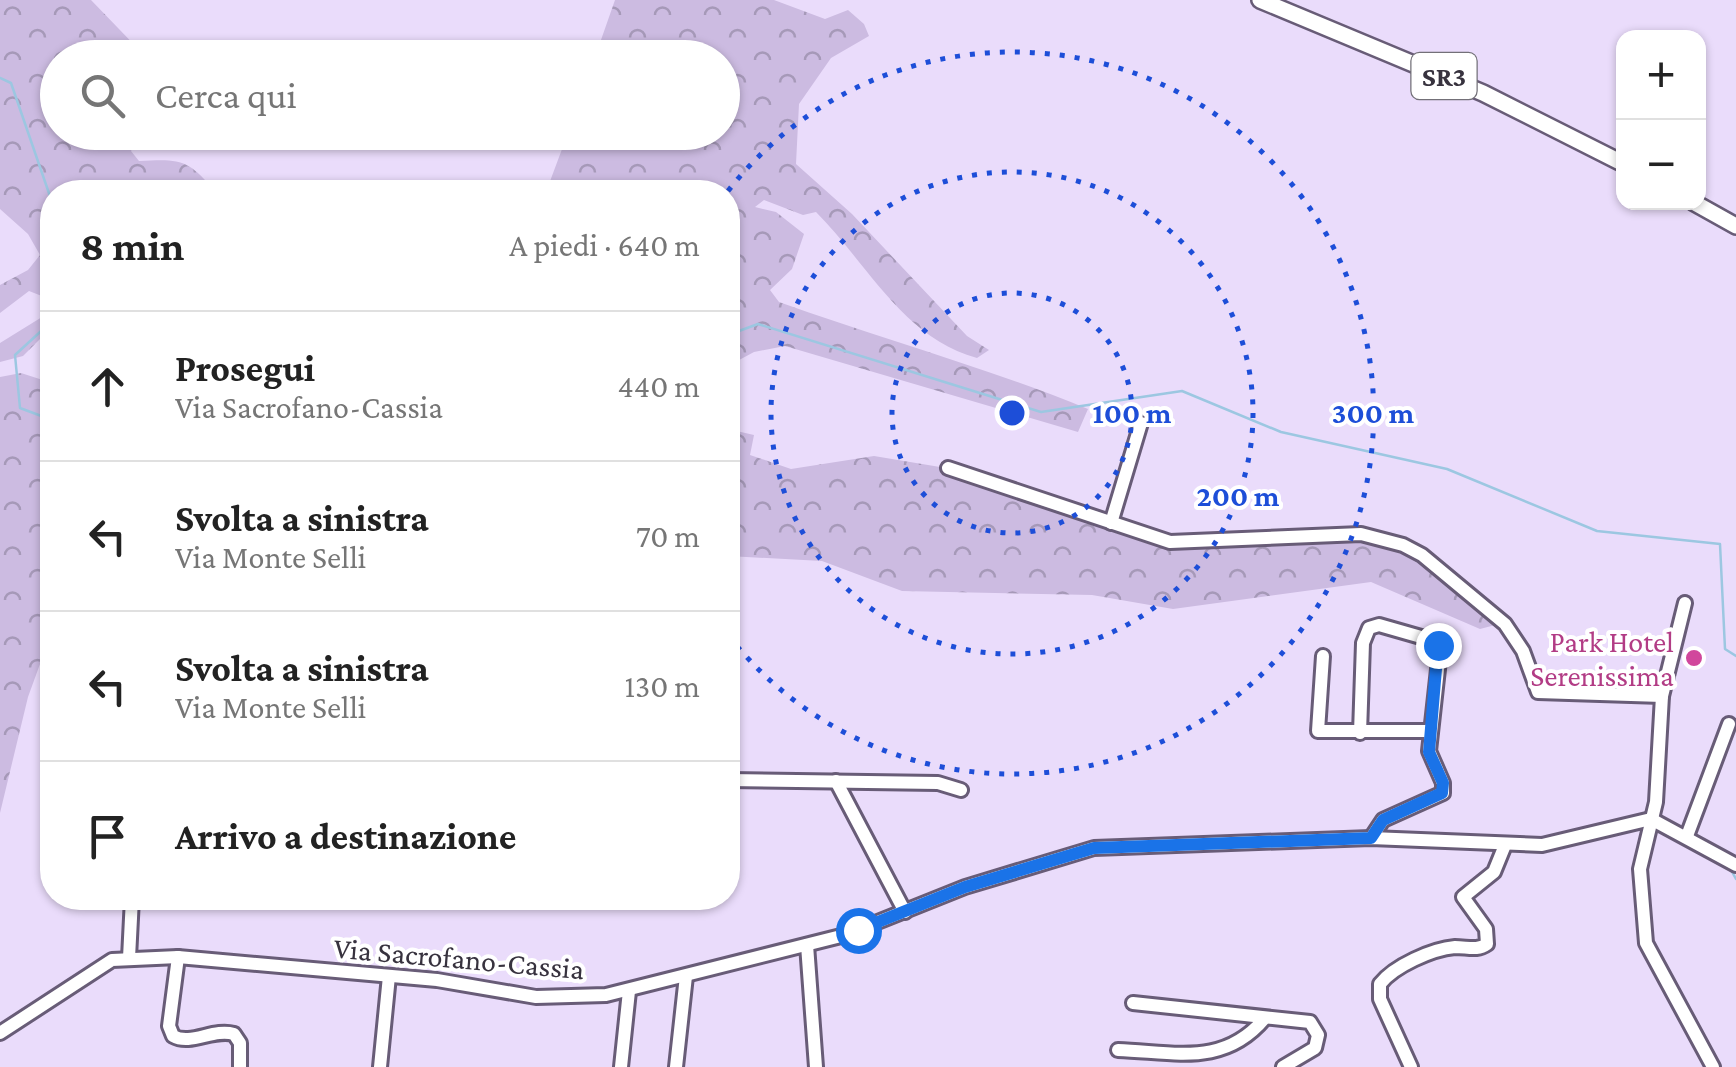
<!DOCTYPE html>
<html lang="it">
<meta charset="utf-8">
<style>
:root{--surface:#fff;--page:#f2f2f2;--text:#222;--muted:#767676;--line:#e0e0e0}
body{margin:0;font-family:"Crimson Pro",serif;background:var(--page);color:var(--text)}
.controls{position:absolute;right:30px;top:30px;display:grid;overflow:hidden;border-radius:20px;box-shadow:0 2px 8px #0004}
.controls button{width:90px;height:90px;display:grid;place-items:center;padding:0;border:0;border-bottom:2px solid var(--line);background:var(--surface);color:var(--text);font:50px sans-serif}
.stop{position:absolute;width:30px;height:30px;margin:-22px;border:8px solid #1a73e8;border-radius:50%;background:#fff}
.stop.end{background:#1a73e8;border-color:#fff;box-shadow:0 2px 10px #0008}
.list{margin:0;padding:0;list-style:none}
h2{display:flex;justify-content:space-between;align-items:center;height:130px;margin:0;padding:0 40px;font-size:42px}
h2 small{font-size:32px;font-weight:400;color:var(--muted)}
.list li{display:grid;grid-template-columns:65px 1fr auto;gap:30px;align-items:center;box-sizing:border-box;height:150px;padding:0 40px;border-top:2px solid var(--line)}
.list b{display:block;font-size:38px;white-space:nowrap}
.list p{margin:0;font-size:32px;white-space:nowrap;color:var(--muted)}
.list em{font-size:32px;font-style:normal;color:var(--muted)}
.icon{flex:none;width:55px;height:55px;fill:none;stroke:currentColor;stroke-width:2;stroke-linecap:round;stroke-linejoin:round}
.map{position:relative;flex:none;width:1736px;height:1067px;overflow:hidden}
.search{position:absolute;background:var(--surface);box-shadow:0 2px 8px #0004;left:40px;top:40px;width:700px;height:110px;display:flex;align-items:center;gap:25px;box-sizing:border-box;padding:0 35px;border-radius:55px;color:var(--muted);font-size:38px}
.panel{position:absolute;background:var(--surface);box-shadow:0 2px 8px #0004;left:40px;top:180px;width:700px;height:730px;border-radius:40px}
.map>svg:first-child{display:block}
.forest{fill:url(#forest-crowns)}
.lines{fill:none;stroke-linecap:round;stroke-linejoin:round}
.stream{stroke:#9cc7e1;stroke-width:2.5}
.minor-casing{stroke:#685c77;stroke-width:18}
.major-casing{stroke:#685c77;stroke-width:20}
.minor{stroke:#fff;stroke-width:12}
.major{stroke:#fff;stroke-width:15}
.route{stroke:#1a73e8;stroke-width:12}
.ring{fill:none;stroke:#1d4ed8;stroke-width:5;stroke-dasharray:5 10}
.hotel-dot{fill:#d1479c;stroke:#fff;stroke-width:4}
.labels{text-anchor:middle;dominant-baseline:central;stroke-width:8;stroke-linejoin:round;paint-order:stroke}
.shield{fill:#fff;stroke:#737078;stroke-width:2.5}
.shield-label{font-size:28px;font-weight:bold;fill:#37323e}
.hotel-label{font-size:30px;fill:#b23c85;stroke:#fff;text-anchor:end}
.street-label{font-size:30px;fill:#37323e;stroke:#fff}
.centre{fill:#1d4ed8;stroke:#fff;stroke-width:5}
.ring-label{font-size:30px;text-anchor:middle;font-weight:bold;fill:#1d4ed8;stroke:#fff;stroke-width:8;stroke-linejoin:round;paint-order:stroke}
</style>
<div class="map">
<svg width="1736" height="1067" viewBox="0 0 1736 1067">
<defs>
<pattern id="forest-crowns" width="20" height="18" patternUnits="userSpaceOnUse" patternTransform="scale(2.5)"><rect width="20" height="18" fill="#ccbbe1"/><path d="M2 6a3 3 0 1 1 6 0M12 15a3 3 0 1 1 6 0" fill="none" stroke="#a699b8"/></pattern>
</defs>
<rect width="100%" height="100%" fill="#eadcfb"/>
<!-- forest -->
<g class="forest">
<path d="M0,0H91L146,57L58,58V132L142,133L131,151L139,161C182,159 187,159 216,192H52V327L23,356L0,362V343L42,317L52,300L29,291L0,313V285L28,270L40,255L28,234L0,209Z"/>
<path d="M615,0H774L825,19L848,10L864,24L869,36L831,58L799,104L796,164L852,214L967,336L989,350L977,358C903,338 867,263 816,212L803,215L764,200L755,207L776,212L804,234L792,269L770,290L779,302C882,339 988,368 1088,409L1078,432L785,346L754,352L728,366V192H546L568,133L722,132V58L595,57Z"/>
<polygon points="21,373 52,383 52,591 44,653 28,697 0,813 0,377"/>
<polygon points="728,429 754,435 750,455 791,469 874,456 940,467 1162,547 1363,537 1400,547 1499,624 1480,629 1371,582 1173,609 1092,595 902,591 822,561 728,556"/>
</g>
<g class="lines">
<!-- stream -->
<g class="stream">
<polyline points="0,78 11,83 52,202"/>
<polyline points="52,321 15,355 20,408 52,420"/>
<polyline points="728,335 758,324 1041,412 1182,391 1281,432 1447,469 1597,531 1720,544 1725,649 1736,656"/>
<polyline points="1731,870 1736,879"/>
</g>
<!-- minor casing -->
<g class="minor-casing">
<g id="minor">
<polyline points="948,468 1170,542 1361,534 1403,545 1422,555 1505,624 1523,651 1538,692 1662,696"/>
<polyline points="1111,523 1141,423"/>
<polyline points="1685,603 1662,696 1656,802 1640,869 1646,943 1713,1067"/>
<polyline points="1323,656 1318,731 1431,731"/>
<polyline points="1360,733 1363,643 1369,628 1379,625 1435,641 1440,651 1429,751 1443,783 1443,793 1383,820 1371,838"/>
<polyline points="728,780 938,783 961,790"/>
<polyline points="836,781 905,912"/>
<polyline points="1687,836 1729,724"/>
<polyline points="807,945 816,1067"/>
<path d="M178,957L169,1026L173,1036C191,1046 213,1028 234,1034L240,1043V1067"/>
<polyline points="129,958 132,898"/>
<polyline points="1133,1003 1310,1022 1318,1035 1315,1048 1283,1067"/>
<polyline points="0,1033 112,960 178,957 437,980 536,997 606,995 845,935 965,887 1094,848 1371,838 1542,845 1651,819 1736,865"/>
<path d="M1118,1050C1176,1052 1224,1067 1265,1018"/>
<polyline points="380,1067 389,976"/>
<polyline points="621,1067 629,991"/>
<polyline points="676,1067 686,976"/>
<path d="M1411,1067L1380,999V984C1394,966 1432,949 1455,947C1468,947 1477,951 1487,944L1486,929L1463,897L1494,872L1505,845"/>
</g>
</g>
<!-- major casing -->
<g class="major-casing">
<g id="major">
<polyline points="1260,0 1483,93 1624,164"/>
<polyline points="1693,202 1736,226"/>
</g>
</g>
<!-- minor -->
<use href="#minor" class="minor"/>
<!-- major -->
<use href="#major" class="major"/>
</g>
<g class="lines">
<!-- route -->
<polyline class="route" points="858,930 965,887 1094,848 1371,838 1383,820 1442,793 1443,783 1429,752 1438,645"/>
</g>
<!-- distance rings -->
<g class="ring">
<circle cx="1012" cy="413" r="120"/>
<circle cx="1012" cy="413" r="241"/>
<path d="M728 191A361 361 0 1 1 728 635"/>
</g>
<!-- markers -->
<circle class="hotel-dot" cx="1694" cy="658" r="10"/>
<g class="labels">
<!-- shield labels -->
<rect class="shield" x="1411.5" y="53" width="65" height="46" rx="8"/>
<g class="shield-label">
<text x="1444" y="76">SR3</text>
</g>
<!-- hotel labels -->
<g class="hotel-label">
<text x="1674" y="641">Park Hotel<tspan x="1674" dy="34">Serenissima</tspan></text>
</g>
<!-- street labels -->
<g class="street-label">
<text transform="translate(459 958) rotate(5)">Via Sacrofano-Cassia</text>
</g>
</g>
<circle cx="1012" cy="413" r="15" class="centre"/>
<g class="ring-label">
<text x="1132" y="423">100 m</text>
<text x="1373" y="423">300 m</text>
<text x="1238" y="506">200 m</text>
</g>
</svg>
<div class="controls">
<button>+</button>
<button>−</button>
</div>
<div class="stop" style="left:858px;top:930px"></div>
<div class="stop end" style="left:1438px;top:645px"></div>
<div class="search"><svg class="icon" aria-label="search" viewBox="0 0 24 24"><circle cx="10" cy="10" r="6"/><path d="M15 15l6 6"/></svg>Cerca qui</div>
<section class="panel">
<h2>8 min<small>A piedi · 640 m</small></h2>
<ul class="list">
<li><svg class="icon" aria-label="ahead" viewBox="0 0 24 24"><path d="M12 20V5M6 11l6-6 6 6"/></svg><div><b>Prosegui</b><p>Via Sacrofano-Cassia</p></div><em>440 m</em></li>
<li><svg class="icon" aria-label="left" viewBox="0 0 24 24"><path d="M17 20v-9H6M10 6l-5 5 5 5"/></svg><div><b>Svolta a sinistra</b><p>Via Monte Selli</p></div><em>70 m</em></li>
<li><svg class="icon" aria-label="left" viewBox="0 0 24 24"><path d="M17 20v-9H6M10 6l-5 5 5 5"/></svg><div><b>Svolta a sinistra</b><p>Via Monte Selli</p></div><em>130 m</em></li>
<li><svg class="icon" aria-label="arrive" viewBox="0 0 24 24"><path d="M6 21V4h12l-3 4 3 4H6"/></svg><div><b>Arrivo a destinazione</b></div></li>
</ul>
</section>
</div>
